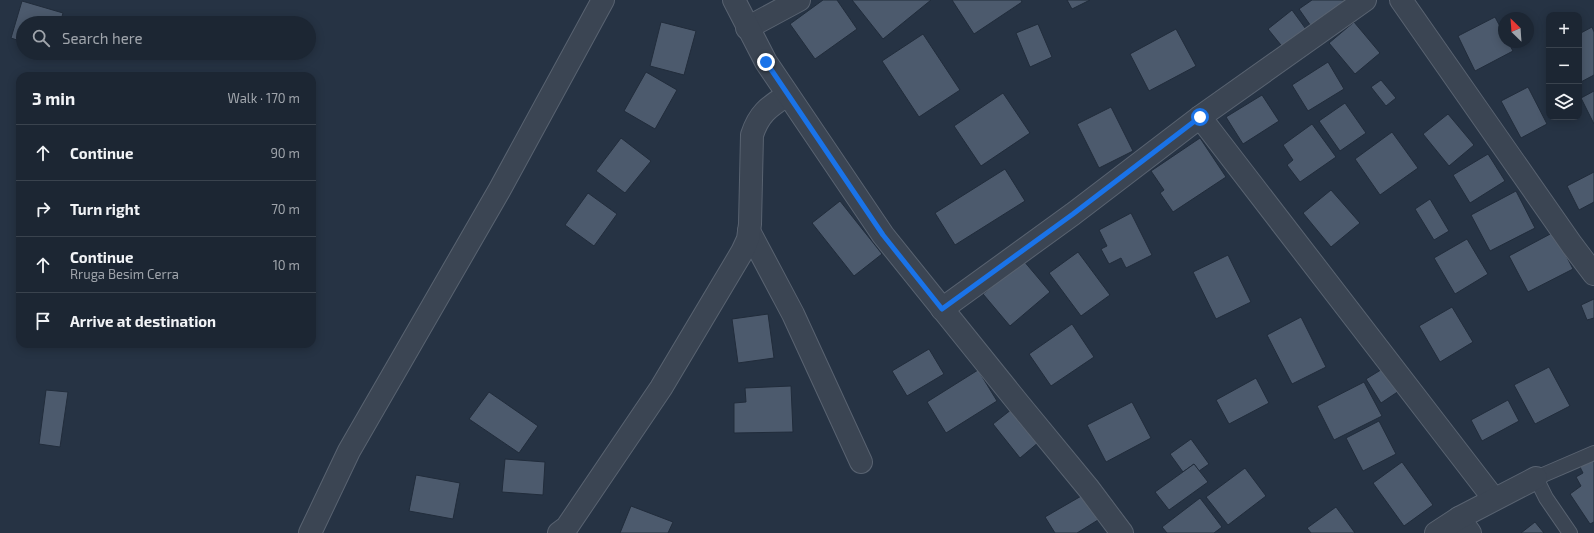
<!DOCTYPE html>
<meta charset="utf-8">
<style>
:root{--surface:#1c2633;--page:#29323f;--text:#f1f3f6;--muted:#a0a5ac;--line:#3a434e}
body{margin:0;font-family:"Exo 2",sans-serif;background:var(--page);color:var(--text)}
.controls{position:absolute;right:12px;top:12px;display:grid;overflow:hidden;border-radius:8px;box-shadow:0 2px 10px #0003}
.controls button{width:36px;height:36px;display:grid;place-items:center;padding:0;border:0;border-bottom:1px solid var(--line);background:var(--surface);color:var(--text);font:20px sans-serif}
.compass{position:absolute;left:1498px;top:12px;width:36px;height:36px;border-radius:50%;background:var(--surface);box-shadow:0 2px 10px #0003;rotate:335deg}
.stop{position:absolute;width:12px;height:12px;margin:-9px;border:3px solid #1a73e8;border-radius:50%;background:#fff}
.stop.end{background:#1a73e8;border-color:#fff;box-shadow:0 1px 4px #0008}
.list{margin:0;padding:0;list-style:none}
h2{display:flex;justify-content:space-between;align-items:center;height:52px;margin:0;padding:0 16px;font-size:17px}
h2 small{font-size:13px;font-weight:400;color:var(--muted)}
.list li{display:grid;grid-template-columns:26px 1fr auto;gap:12px;align-items:center;box-sizing:border-box;height:56px;padding:0 16px;border-top:1px solid var(--line)}
.list b{display:block;font-size:15px;white-space:nowrap}
.list p{margin:0;font-size:13px;white-space:nowrap;color:var(--muted)}
.list em{font-size:13px;font-style:normal;color:var(--muted)}
.icon{flex:none;width:22px;height:22px;fill:none;stroke:currentColor;stroke-width:2;stroke-linecap:round;stroke-linejoin:round}
.map{position:relative;flex:none;width:1594px;height:533px;overflow:hidden}
.search{position:absolute;background:var(--surface);box-shadow:0 2px 10px #0003;left:16px;top:16px;width:300px;height:44px;display:flex;align-items:center;gap:10px;box-sizing:border-box;padding:0 14px;border-radius:22px;color:var(--muted);font-size:15px}
.panel{position:absolute;background:var(--surface);box-shadow:0 2px 10px #0003;left:16px;top:72px;width:300px;height:276px;border-radius:12px}
.map>svg:first-child{display:block}
.building{fill:#4c5a6d;stroke:#212c3b}
.lines{fill:none;stroke-linecap:round;stroke-linejoin:round}
.service-casing{stroke:#596371;stroke-width:16}
.minor-casing{stroke:#596371;stroke-width:24}
.tertiary-casing{stroke:#596371;stroke-width:24}
.service{stroke:#3b4553;stroke-width:14}
.minor{stroke:#3b4553;stroke-width:22}
.tertiary{stroke:#3b4553;stroke-width:22}
.route{stroke:#1a73e8;stroke-width:5}
</style>
<div class="map">
<svg width="1594" height="533" viewBox="0 0 1594 533">
<rect width="100%" height="100%" fill="#263344"/>
<!-- building -->
<g class="building">
<polygon points="823,0 837,0 857,29 815,59 790,24"/>
<polygon points="852,0 931,0 883,39"/>
<polygon points="952,0 1021,0 1022,2 974,34"/>
<polygon points="1067,0 1090,0 1072,9"/>
<polygon points="1312,0 1353,0 1313,29 1299,9"/>
<polygon points="22,1 63,13 60,23 23,23 23,42 11,38"/>
<polygon points="1292,10 1308,32 1285,50 1268,29"/>
<polygon points="1495,17 1504,34 1504,42 1508,42 1513,51 1475,71 1458,36"/>
<polygon points="661,22 696,31 684,75 650,66"/>
<polygon points="1354,22 1380,53 1355,74 1329,43"/>
<polygon points="1038,24 1052,57 1030,67 1016,33"/>
<polygon points="1592,27 1594,32 1594,75 1579,83 1579,34"/>
<polygon points="1176,29 1196,66 1149,91 1130,54"/>
<polygon points="923,34 960,90 919,117 882,61"/>
<polygon points="113,53 134,53 132,59"/>
<polygon points="1328,62 1344,89 1308,111 1292,85"/>
<polygon points="646,72 677,90 655,129 624,111"/>
<polygon points="1381,80 1396,98 1386,106 1371,87"/>
<polygon points="1528,87 1547,124 1521,138 1501,101"/>
<polygon points="1594,91 1594,124 1581,98"/>
<polygon points="1003,93 1030,133 981,166 954,126"/>
<polygon points="1262,95 1279,121 1243,144 1226,117"/>
<polygon points="1345,103 1366,133 1340,151 1319,121"/>
<polygon points="1111,107 1133,151 1099,168 1077,124"/>
<polygon points="1448,114 1474,145 1449,166 1423,134"/>
<polygon points="1312,124 1336,157 1300,182 1287,165 1293,160 1283,145"/>
<polygon points="1392,132 1418,168 1380,195 1355,159"/>
<polygon points="621,138 651,161 625,193 596,171"/>
<polygon points="1200,138 1226,177 1173,212 1160,193 1164,190 1151,171"/>
<polygon points="1488,154 1505,181 1470,203 1453,175"/>
<polygon points="1005,169 1025,201 955,245 935,213"/>
<polygon points="1594,172 1594,202 1579,210 1567,186"/>
<polygon points="1331,190 1360,223 1331,247 1303,213"/>
<polygon points="1516,191 1535,228 1490,251 1471,215"/>
<polygon points="588,193 617,214 594,246 565,225"/>
<polygon points="1430,199 1449,231 1434,240 1415,209"/>
<polygon points="840,201 882,254 854,276 812,223"/>
<polygon points="1131,213 1152,255 1126,268 1121,258 1109,264 1101,249 1107,246 1099,230"/>
<polygon points="1554,232 1573,269 1528,292 1509,256"/>
<polygon points="1467,239 1488,274 1455,294 1434,258"/>
<polygon points="1078,252 1110,295 1081,316 1049,273"/>
<polygon points="1228,255 1251,302 1216,319 1193,272"/>
<polygon points="1023,260 1050,292 1010,326 983,294"/>
<polygon points="1594,299 1594,318 1587,320 1581,305"/>
<polygon points="1452,307 1473,342 1440,362 1419,326"/>
<polygon points="768,314 774,358 738,363 732,319"/>
<polygon points="1301,317 1326,367 1292,384 1267,335"/>
<polygon points="1072,324 1094,357 1051,386 1029,354"/>
<polygon points="929,349 944,374 907,396 892,371"/>
<polygon points="1549,367 1570,406 1535,424 1514,385"/>
<polygon points="1384,368 1399,391 1381,403 1366,379"/>
<polygon points="978,370 997,401 946,433 927,402"/>
<polygon points="1256,378 1269,403 1229,424 1216,400"/>
<polygon points="1364,382 1382,416 1334,440 1317,406"/>
<polygon points="791,386 793,432 734,433 734,403 746,402 745,388"/>
<polygon points="46,390 68,392 60,447 39,444"/>
<polygon points="489,392 538,426 519,453 469,419"/>
<polygon points="1508,400 1519,421 1482,441 1471,420"/>
<polygon points="1132,402 1151,438 1106,462 1087,425"/>
<polygon points="1012,409 1039,442 1020,458 993,424"/>
<polygon points="1379,421 1396,454 1363,471 1346,438"/>
<polygon points="1191,439 1209,464 1199,471 1194,464 1183,472 1170,454"/>
<polygon points="1594,458 1594,522 1590,524 1570,494 1581,486 1576,477 1583,473 1580,467"/>
<polygon points="505,459 545,462 543,495 502,492"/>
<polygon points="1402,462 1433,505 1404,526 1373,483"/>
<polygon points="1194,464 1208,482 1169,510 1155,492"/>
<polygon points="1245,468 1266,496 1228,525 1206,497"/>
<polygon points="416,475 460,483 453,519 409,511"/>
<polygon points="1083,495 1098,520 1077,533 1055,533 1045,517"/>
<polygon points="1200,498 1222,527 1214,533 1167,533 1162,527"/>
<polygon points="631,506 673,522 668,533 620,533"/>
<polygon points="1336,507 1355,533 1311,533 1307,528"/>
<polygon points="1535,522 1544,533 1521,533"/>
</g>
<g class="lines">
<!-- service casing -->
<g class="service-casing">
<polyline id="service" points="1570,533 1546,498 1536,478 1594,453"/>
</g>
<!-- minor casing -->
<g class="minor-casing">
<g id="minor">
<polyline points="1401,0 1572,245 1594,274"/>
<polyline points="747,28 799,0"/>
<polyline points="1200,117 1494,499"/>
<polyline points="749,231 793,314 861,462"/>
<polyline points="942,309 1073,214 1200,117 1365,0"/>
<polyline points="1459,518 1470,533"/>
<polyline points="310,533 349,451 500,189 603,0"/>
<path d="M559,533L567,527L661,388L742,252L748,239L750,224L752,135C759,113 769,107 787,95"/>
<polyline points="1436,533 1459,518 1536,478"/>
</g>
</g>
<!-- tertiary casing -->
<g class="tertiary-casing">
<polyline id="tertiary" points="734,0 766,62 883,235 1019,404 1089,489 1122,533"/>
</g>
<!-- service -->
<use href="#service" class="service"/>
<!-- minor -->
<use href="#minor" class="minor"/>
<!-- tertiary -->
<use href="#tertiary" class="tertiary"/>
</g>
<g class="lines">
<!-- route -->
<polyline class="route" points="766,62 883,235 942,309 1073,214 1200,117"/>
</g>
</svg>
<div class="controls">
<button>+</button>
<button>−</button>
<button><svg class="icon" aria-label="layers" viewBox="0 0 24 24"><path d="M12 4l9 5-9 5-9-5zM3 14l9 5 9-5"/></svg></button>
</div>
<svg class="compass" viewBox="-18 -18 36 36"><path d="M0-13l5 13h-10z" fill="#e53935"/><path d="M0 13l5-13h-10z" fill="#a0a5ac"/></svg>
<div class="stop" style="left:1200px;top:117px"></div>
<div class="stop end" style="left:766px;top:62px"></div>
<div class="search"><svg class="icon" aria-label="search" viewBox="0 0 24 24"><circle cx="10" cy="10" r="6"/><path d="M15 15l6 6"/></svg>Search here</div>
<section class="panel">
<h2>3 min<small>Walk · 170 m</small></h2>
<ul class="list">
<li><svg class="icon" aria-label="ahead" viewBox="0 0 24 24"><path d="M12 20V5M6 11l6-6 6 6"/></svg><div><b>Continue</b></div><em>90 m</em></li>
<li><svg class="icon" aria-label="right" viewBox="0 0 24 24"><path d="M7 20v-9h11M14 6l5 5-5 5"/></svg><div><b>Turn right</b></div><em>70 m</em></li>
<li><svg class="icon" aria-label="ahead" viewBox="0 0 24 24"><path d="M12 20V5M6 11l6-6 6 6"/></svg><div><b>Continue</b><p>Rruga Besim Cerra</p></div><em>10 m</em></li>
<li><svg class="icon" aria-label="arrive" viewBox="0 0 24 24"><path d="M6 21V4h12l-3 4 3 4H6"/></svg><div><b>Arrive at destination</b></div></li>
</ul>
</section>
</div>
